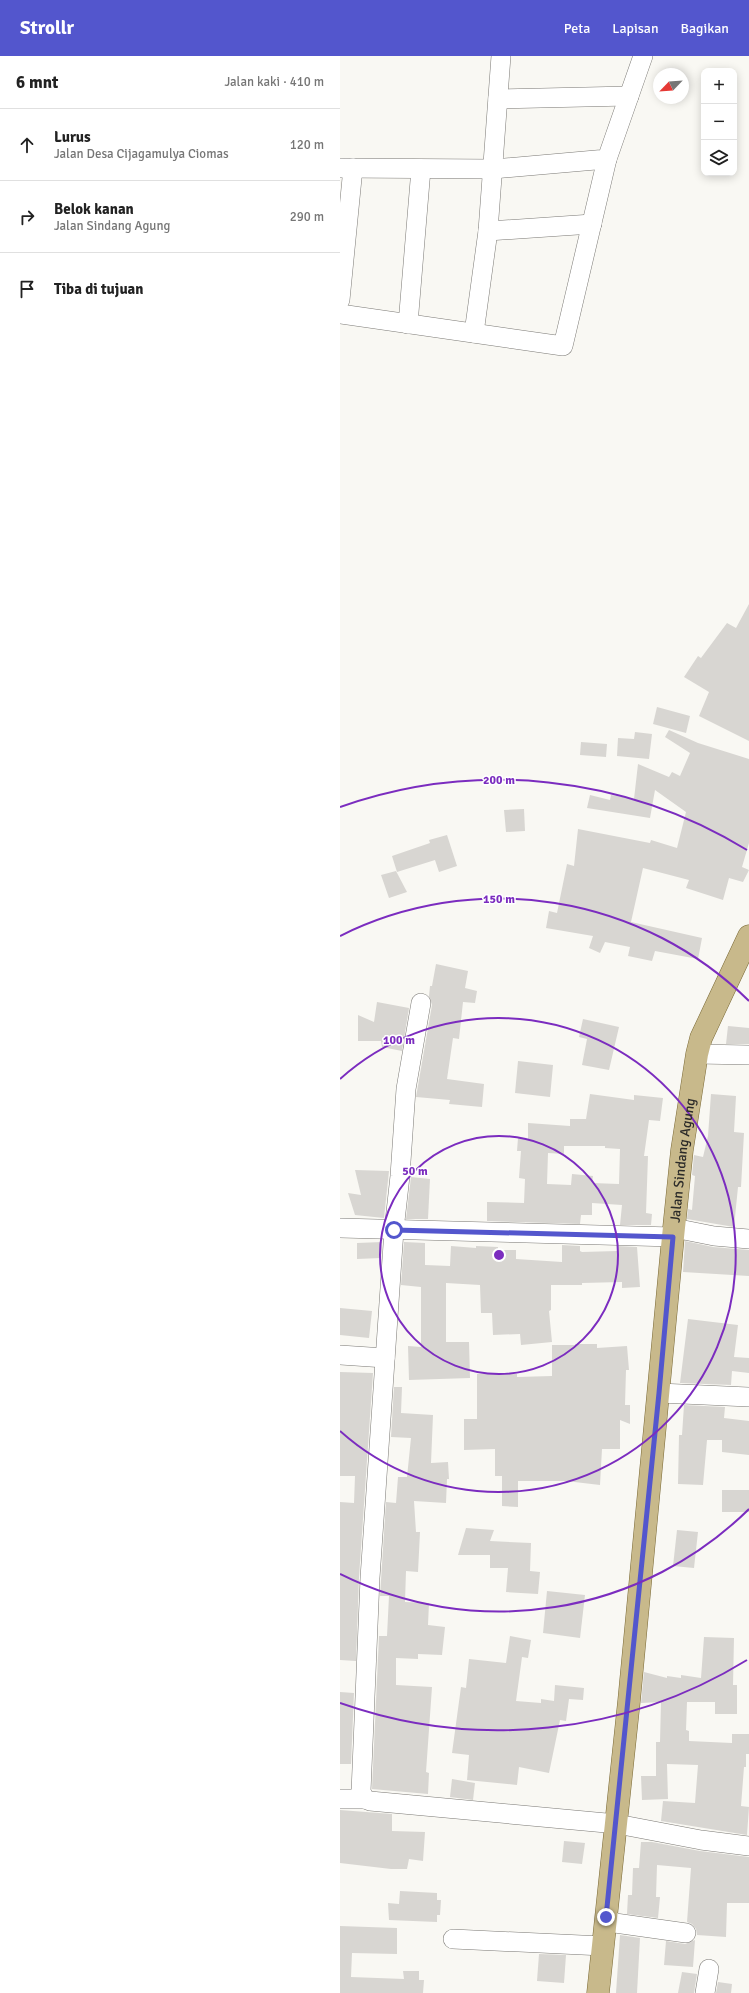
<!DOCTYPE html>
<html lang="id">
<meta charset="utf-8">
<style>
:root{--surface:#fff;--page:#f6f6f6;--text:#222;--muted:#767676;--line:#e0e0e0;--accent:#5356cd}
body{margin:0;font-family:Signika,sans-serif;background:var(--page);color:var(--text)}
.controls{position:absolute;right:12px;top:12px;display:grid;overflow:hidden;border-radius:8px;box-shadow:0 2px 10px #0003}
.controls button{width:36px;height:36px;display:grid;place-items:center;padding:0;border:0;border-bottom:1px solid var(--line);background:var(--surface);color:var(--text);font:20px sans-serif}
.compass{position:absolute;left:313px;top:12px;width:36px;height:36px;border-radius:50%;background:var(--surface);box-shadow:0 2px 10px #0003;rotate:245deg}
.stop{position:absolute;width:12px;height:12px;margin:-9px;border:3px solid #5356cd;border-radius:50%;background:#fff}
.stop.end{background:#5356cd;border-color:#fff;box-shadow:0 1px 4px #0008}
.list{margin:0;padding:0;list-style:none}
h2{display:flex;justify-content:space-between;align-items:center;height:52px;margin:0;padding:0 16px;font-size:17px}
h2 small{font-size:13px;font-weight:400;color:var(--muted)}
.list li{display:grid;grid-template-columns:26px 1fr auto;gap:12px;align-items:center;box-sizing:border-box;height:72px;padding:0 16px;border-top:1px solid var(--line)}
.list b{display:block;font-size:15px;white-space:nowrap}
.list p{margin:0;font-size:13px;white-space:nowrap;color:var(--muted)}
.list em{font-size:13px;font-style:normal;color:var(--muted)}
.icon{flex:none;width:22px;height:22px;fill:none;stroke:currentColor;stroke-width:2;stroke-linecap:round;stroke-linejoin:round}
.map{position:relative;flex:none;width:409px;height:1937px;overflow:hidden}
header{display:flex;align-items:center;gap:24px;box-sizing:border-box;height:56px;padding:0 20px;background:var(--accent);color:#fff}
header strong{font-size:19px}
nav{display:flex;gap:22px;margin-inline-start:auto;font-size:14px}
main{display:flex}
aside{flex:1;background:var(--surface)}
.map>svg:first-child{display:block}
.building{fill:#d8d6d2;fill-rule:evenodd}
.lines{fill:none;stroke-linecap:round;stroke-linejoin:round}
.street-casing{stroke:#7b7975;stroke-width:20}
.primary-casing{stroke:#7a6936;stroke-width:23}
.street{stroke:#fff;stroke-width:19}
.primary{stroke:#c8b98b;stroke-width:22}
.route{stroke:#5356cd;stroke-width:5}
.ring{fill:none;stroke:#7b2cbf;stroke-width:2}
.labels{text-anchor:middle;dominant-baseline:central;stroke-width:3;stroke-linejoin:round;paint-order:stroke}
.street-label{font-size:14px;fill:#2c2b29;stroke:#fff}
.centre{fill:#7b2cbf;stroke:#fff;stroke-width:2}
.ring-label{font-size:12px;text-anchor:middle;font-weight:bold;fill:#7b2cbf;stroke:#fff;stroke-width:3;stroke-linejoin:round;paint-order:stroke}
</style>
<header>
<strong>Strollr</strong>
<nav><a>Peta</a><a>Lapisan</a><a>Bagikan</a></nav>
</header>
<main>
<aside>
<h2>6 mnt<small>Jalan kaki · 410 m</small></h2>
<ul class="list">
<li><svg class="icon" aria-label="ahead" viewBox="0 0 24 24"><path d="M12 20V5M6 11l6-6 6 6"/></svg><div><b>Lurus</b><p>Jalan Desa Cijagamulya Ciomas</p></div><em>120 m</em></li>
<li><svg class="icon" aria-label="right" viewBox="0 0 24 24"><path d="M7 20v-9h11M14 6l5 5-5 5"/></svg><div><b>Belok kanan</b><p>Jalan Sindang Agung</p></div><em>290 m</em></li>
<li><svg class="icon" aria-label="arrive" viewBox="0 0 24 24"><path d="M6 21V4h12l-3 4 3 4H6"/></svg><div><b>Tiba di tujuan</b></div></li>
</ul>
</aside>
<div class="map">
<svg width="409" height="1937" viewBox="0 0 409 1937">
<rect width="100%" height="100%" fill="#f9f8f3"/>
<!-- building -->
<g class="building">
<polygon points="409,548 409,685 359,660 369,636 344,621 358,600 361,602 387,567 396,572"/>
<polygon points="317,651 350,660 346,677 313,668"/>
<polygon points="329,674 358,687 409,703 409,787 402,811 409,814 403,826 389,822 383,844 346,832 349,824 303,812 291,866 362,882 358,903 315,895 312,905 288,900 290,891 265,886 260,897 249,892 253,880 206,872 209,855 217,857 227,808 234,810 238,773 310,787 311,784 337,792 346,756 315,734 310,762 247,752 250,739 270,744 271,739 294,743 298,708 329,721 332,716 340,720 350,697 325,681"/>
<polygon points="295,676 312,678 309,703 277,700 278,682 294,683"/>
<polygon points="241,686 267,688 266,701 240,699"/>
<polygon points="184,753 185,775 166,776 164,754"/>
<polygon points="107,779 117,810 99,816 95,804 57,816 52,800 90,787 89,784"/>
<polygon points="56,815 67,836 49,842 41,819"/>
<polygon points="96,908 128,915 125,932 137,935 135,947 123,946 119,983 113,982 107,1023 144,1028 142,1051 109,1048 110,1044 76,1041 92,949 89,940 90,930 92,930"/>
<polygon points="37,946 69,952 62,995 42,991 41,985 18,985 18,959 34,966"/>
<polygon points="243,963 279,971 269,1014 242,1009 247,983 239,981"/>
<polygon points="388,970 409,972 409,988 386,988"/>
<polygon points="178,1005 213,1009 210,1041 175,1037"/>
<path d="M250,1038L294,1044V1039L323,1042L320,1065L309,1064L304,1100H308L306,1157L312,1158L311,1169H280L282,1149L252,1147V1159H241L240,1168L147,1165V1146L184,1147L185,1123L179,1122L181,1095H177L178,1082L188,1083V1067L230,1070V1063H246ZM224,1090H265V1092L280,1093L279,1128L252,1127L253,1120L232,1118L231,1129L207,1128L208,1097L224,1098Z"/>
<polygon points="371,1038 396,1040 394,1076 404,1077 401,1131 398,1131 394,1171 347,1163 348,1153 352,1154 355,1120 352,1119 354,1099 363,1101 368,1080"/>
<polygon points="15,1114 49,1115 44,1162 15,1159 8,1137 21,1139"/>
<polygon points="71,1121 90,1123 88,1163 66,1163"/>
<polygon points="345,1185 373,1191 409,1194 409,1220 343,1216"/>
<polygon points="42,1186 41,1202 17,1203 17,1187"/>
<polygon points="64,1186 85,1187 85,1209 110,1210 111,1190 136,1192 136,1190 158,1191 158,1194 176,1194 176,1203 222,1206 222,1189 240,1190 240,1195 242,1196 277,1195 277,1190 297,1191 300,1231 282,1232 282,1226 242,1227 242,1229 211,1229 211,1254 209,1255 212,1286 181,1289 180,1278 153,1279 152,1257 141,1257 140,1229 106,1227 106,1286 129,1286 130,1322 69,1324 68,1290 81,1291 81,1231 61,1229"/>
<polygon points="0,1252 32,1255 29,1282 0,1279"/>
<polygon points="348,1263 398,1269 394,1301 409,1302 409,1317 392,1315 391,1329 340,1327"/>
<polygon points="235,1288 257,1288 257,1292 287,1290 289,1314 286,1314 285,1349 290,1349 290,1368 280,1364 280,1393 262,1393 260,1429 226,1425 178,1425 178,1451 162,1450 162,1420 155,1420 155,1393 124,1394 124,1363 137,1363 137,1318 177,1318 177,1321 212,1320 212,1289 235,1289"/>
<polygon points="0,1316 33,1317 19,1521 16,1605 0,1604 0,1446 14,1447 15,1420 0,1420"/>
<polygon points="54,1331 62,1331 61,1357 93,1359 91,1407 108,1406 109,1423 107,1423 106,1447 74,1445 76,1476 80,1476 78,1516 66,1515 65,1546 89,1547 88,1569 105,1571 102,1599 78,1598 78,1603 56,1602 56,1629 92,1631 86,1716 89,1717 88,1738 32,1733 39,1580 47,1580 49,1540 40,1540 46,1446 56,1447 58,1421 67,1421 71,1382 51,1381"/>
<polygon points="344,1349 385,1351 384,1362 409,1365 409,1399 382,1396 382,1384 367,1384 363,1429 338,1428 339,1379 342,1379"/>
<rect x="382" y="1434" width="27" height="22"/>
<polygon points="126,1472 154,1474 150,1485 191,1487 190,1515 200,1516 198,1538 166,1536 168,1512 150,1512 150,1499 118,1499"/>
<polygon points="337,1474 358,1476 354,1512 333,1510"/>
<polygon points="207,1535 245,1539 240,1582 203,1577"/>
<polygon points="170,1580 191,1584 188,1602 182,1601 176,1645 201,1647 201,1643 214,1645 215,1629 244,1632 243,1644 229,1643 226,1665 220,1664 209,1717 179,1711 177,1729 127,1724 129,1699 112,1697 121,1631 126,1632 129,1603 166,1607"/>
<polygon points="364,1581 394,1582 393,1629 397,1629 397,1658 375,1658 375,1646 347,1646 346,1674 349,1675 349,1685 392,1687 392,1678 409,1678 409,1698 406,1698 406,1711 404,1711 401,1750 409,1751 407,1779 321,1765 323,1745 355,1747 358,1709 327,1708 328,1743 302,1744 301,1720 316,1720 316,1686 320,1686 321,1646 301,1647 304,1616 327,1622 327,1620 341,1622 341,1619 361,1622"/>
<polygon points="0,1636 14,1637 11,1708 0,1708"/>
<polygon points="112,1723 135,1727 133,1744 110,1741"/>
<polygon points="0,1754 52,1758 52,1775 85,1776 83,1805 69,1803 67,1813 51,1813 0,1807"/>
<polygon points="224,1785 245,1787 242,1808 222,1806"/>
<polygon points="301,1786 312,1786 360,1795 409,1801 409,1847 387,1847 386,1881 357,1879 356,1873 352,1868 347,1866 351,1812 317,1809 316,1841 320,1841 318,1862 287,1858 288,1839 292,1839 293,1812 299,1812"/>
<polygon points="60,1835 97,1837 97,1844 101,1844 100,1859 97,1859 97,1866 49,1864 48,1847 59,1848"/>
<polygon points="0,1870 57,1872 57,1898 12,1897 11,1921 64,1923 63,1915 79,1915 79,1924 84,1924 83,1937 0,1937"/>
<polygon points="280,1879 300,1882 297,1937 276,1937"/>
<polygon points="355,1884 353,1911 324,1909 326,1885 345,1888"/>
<polygon points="199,1898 226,1899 224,1927 197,1925"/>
<polygon points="342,1916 357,1918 354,1937 338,1937"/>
<polygon points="378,1926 392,1928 391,1937 376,1937"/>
</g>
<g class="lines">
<!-- street casing -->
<g class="street-casing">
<g id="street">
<polyline points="158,43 289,40"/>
<polyline points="0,112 153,113 267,103 303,0"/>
<polyline points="148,175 252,168"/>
<polyline points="0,244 13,112"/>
<polyline points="0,258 223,290 267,103"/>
<polyline points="68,268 81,113"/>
<polyline points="134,277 148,175 161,0"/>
<polyline points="81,947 66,1033 60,1120 54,1174 30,1522 21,1736 25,1743 30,1745 277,1768 361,1784 409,1790"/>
<polyline points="357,998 409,999"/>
<polyline points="0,1172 333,1181"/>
<polyline points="334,1172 374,1180 409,1183"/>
<polyline points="0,1299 45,1302"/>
<polyline points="319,1337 409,1341"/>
<polyline points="0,1743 25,1743"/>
<polyline points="266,1861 275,1867 346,1877"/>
<polyline points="113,1883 263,1890"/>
<polyline points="365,1937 369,1913"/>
</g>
</g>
<!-- primary casing -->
<g class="primary-casing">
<g id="primary">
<path id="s1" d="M258,1937L289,1645L333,1181L342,1094L357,998L361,982L409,880"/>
</g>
</g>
<!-- street -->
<use href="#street" class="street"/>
<!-- primary -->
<use href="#primary" class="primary"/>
</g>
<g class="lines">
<!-- route -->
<polyline class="route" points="54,1174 333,1181 319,1337 266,1861"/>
</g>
<!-- distance rings -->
<g class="ring">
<circle cx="159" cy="1199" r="119"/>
<path d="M0 1023A237 237 0 1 1 0 1375"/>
<path d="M409 1453A356 356 0 0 1 0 1518M0 880A356 356 0 0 1 409 945"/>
<path d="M407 1604A475 475 0 0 1 0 1647M0 751A475 475 0 0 1 407 794"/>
</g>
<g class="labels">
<!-- street labels -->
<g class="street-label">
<text stroke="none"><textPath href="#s1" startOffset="837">Jalan Sindang Agung</textPath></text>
</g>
</g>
<circle cx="159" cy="1199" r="6" class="centre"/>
<g class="ring-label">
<text x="159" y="728">200 m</text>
<text x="159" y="847">150 m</text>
<text x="59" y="988">100 m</text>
<text x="75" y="1119">50 m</text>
</g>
</svg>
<div class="controls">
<button>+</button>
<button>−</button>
<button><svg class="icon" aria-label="layers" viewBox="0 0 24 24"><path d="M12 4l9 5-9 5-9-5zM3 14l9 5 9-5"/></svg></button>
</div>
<svg class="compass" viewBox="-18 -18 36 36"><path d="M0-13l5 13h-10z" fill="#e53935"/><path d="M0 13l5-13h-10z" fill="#767676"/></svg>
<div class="stop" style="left:54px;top:1174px"></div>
<div class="stop end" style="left:266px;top:1861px"></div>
</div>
</main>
